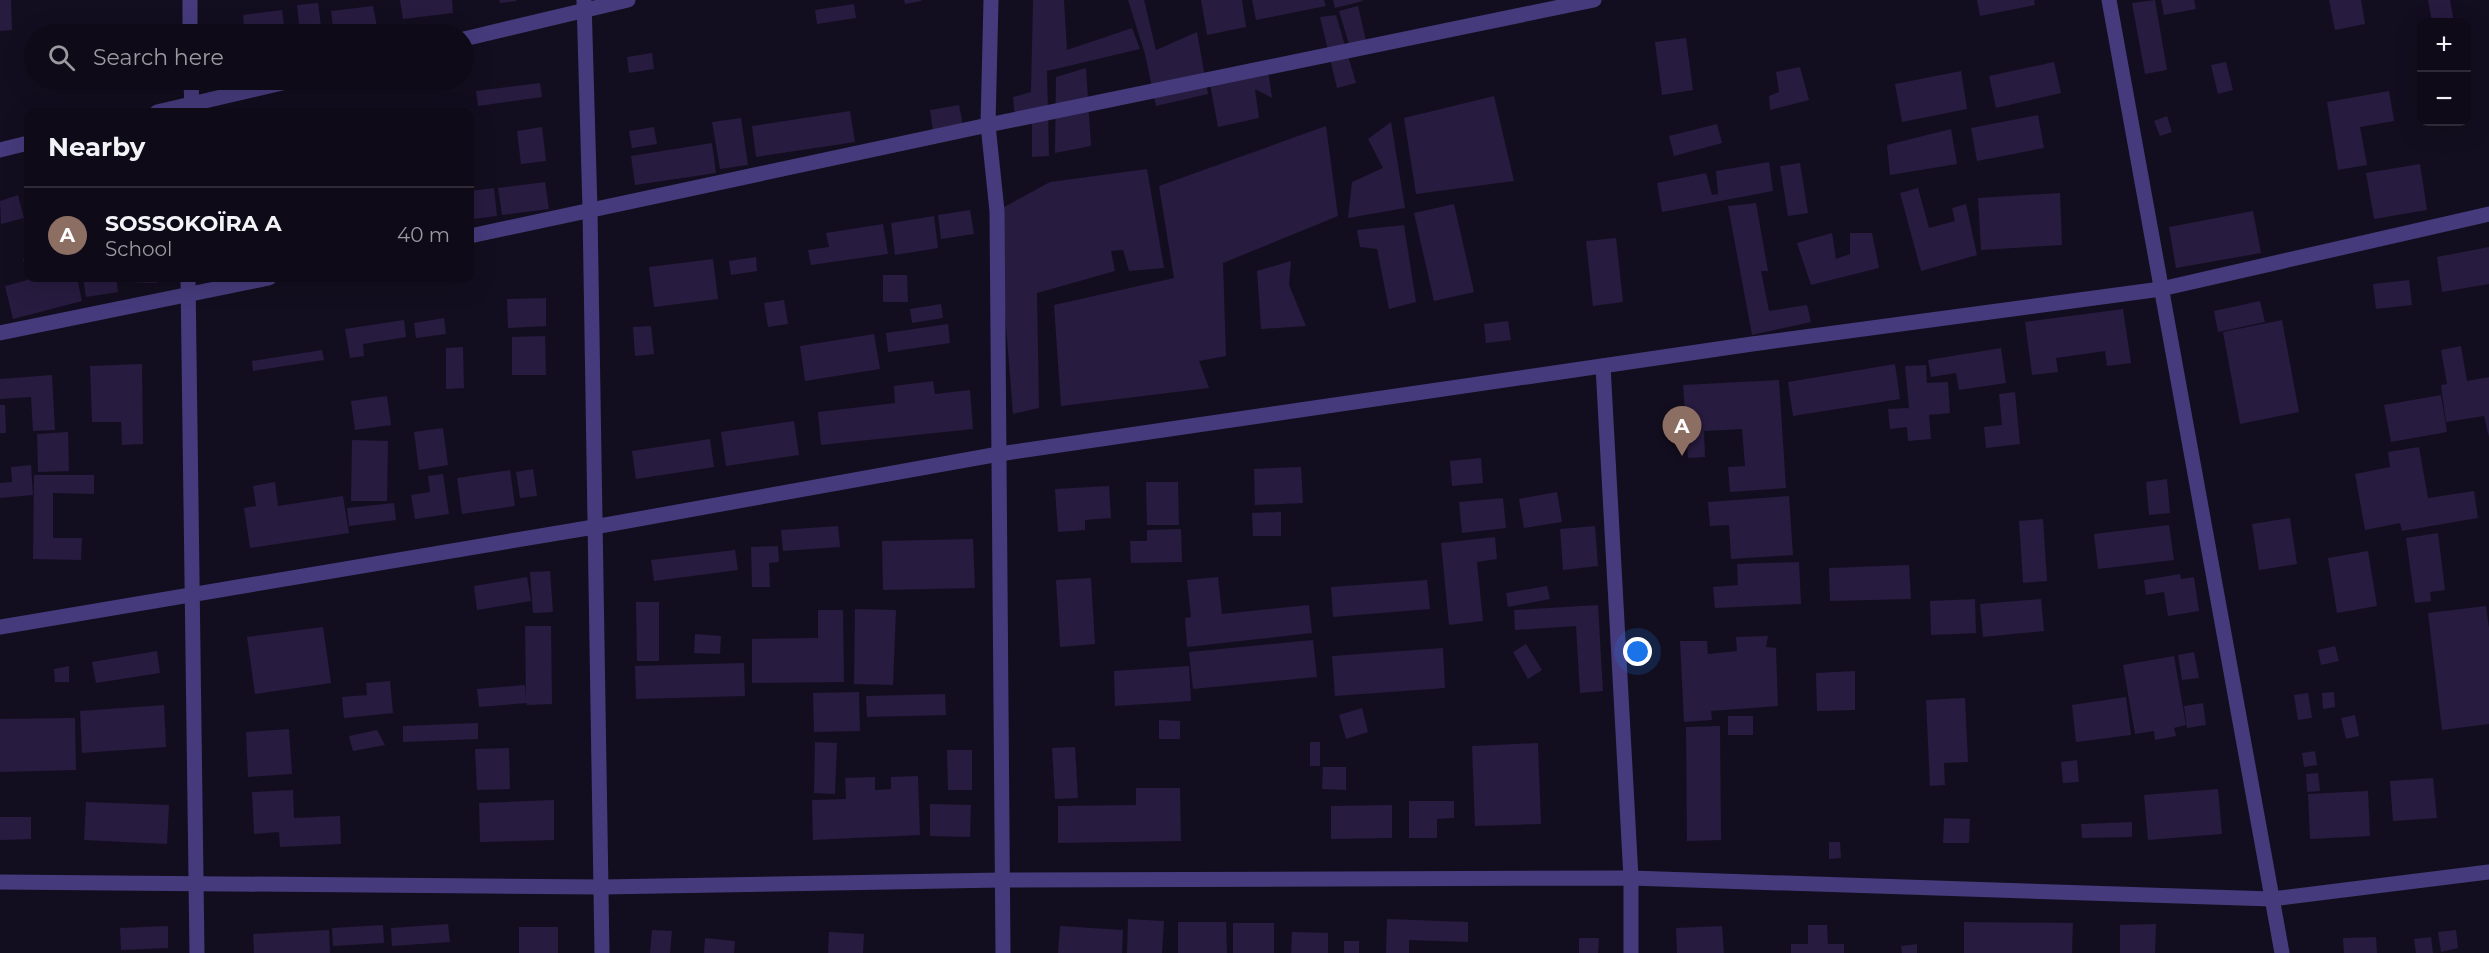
<!DOCTYPE html>
<meta charset="utf-8">
<style>
:root{--surface:#0e0a17;--page:#1c1824;--text:#f1f3f6;--muted:#9b9aa1;--line:#2e2b36;--accent:#8c9099}
body{margin:0;font-family:Montserrat,sans-serif;background:var(--page);color:var(--text)}
.controls{position:absolute;right:18px;top:18px;display:grid;overflow:hidden;border-radius:12px;box-shadow:0 6px 24px #0002}
.controls button{width:54px;height:54px;display:grid;place-items:center;padding:0;border:0;border-bottom:2px solid var(--line);background:var(--surface);color:var(--text);font:30px sans-serif}
.you{position:absolute;left:1638px;top:652px;width:21px;height:21px;margin:-15px;border:4px solid #fff;border-radius:50%;background:#1a73e8;box-shadow:0 0 0 9px #1a73e833}
.badge{display:grid;place-items:center;width:39px;height:39px;border-radius:50%;background:var(--accent);color:#fff;font-size:20px;font-weight:700}
.pin{position:absolute;translate:-50% -50px;filter:drop-shadow(0 2px 3px #0008)}
.pin::after{content:'';position:absolute;top:32px;width:21px;height:18px;background:inherit;clip-path:polygon(0 0,100% 0,50% 100%)}
.list{margin:0;padding:0;list-style:none}
h2{display:flex;justify-content:space-between;align-items:center;height:78px;margin:0;padding:0 24px;font-size:26px}
h2 small{font-size:20px;font-weight:400;color:var(--muted)}
.list li{display:grid;grid-template-columns:39px 1fr auto;gap:18px;align-items:center;box-sizing:border-box;height:96px;padding:0 24px;border-top:2px solid var(--line)}
.list b{display:block;font-size:22px;white-space:nowrap}
.list p{margin:0;font-size:20px;white-space:nowrap;color:var(--muted)}
.list em{font-size:20px;font-style:normal;color:var(--muted)}
.icon{flex:none;width:33px;height:33px;fill:none;stroke:currentColor;stroke-width:2;stroke-linecap:round;stroke-linejoin:round}
.map{position:relative;flex:none;width:2489px;height:953px;overflow:hidden}
.search{position:absolute;background:var(--surface);box-shadow:0 6px 24px #0002;left:24px;top:24px;width:450px;height:66px;display:flex;align-items:center;gap:15px;box-sizing:border-box;padding:0 21px;border-radius:33px;color:var(--muted);font-size:22px}
.panel{position:absolute;background:var(--surface);box-shadow:0 6px 24px #0002;left:24px;top:108px;width:450px;height:174px;border-radius:12px}
.map>svg:first-child{display:block}
.building{fill:#271b3f}
.lines{fill:none;stroke-linecap:round;stroke-linejoin:round}
.minor{stroke:#453b7c;stroke-width:15}
</style>
<div class="map">
<svg width="2489" height="953" viewBox="0 0 2489 953">
<rect width="100%" height="100%" fill="#130e1f"/>
<!-- building -->
<g class="building">
<polygon points="0,0 11,0 12,30 0,31"/>
<polygon points="400,0 452,0 453,13 403,19"/>
<polygon points="499,0 516,0 516,1 500,3"/>
<polygon points="904,0 921,0 921,1 905,4"/>
<polygon points="1033,0 1064,0 1067,50 1132,28 1140,49 1047,71 1049,156 1032,157 1032,123 1015,119 1013,97 1031,92"/>
<polygon points="1128,0 1144,0 1156,50 1197,32 1208,94 1156,106 1145,54"/>
<polygon points="1201,0 1242,0 1246,27 1207,35"/>
<polygon points="1252,0 1324,0 1326,6 1256,20"/>
<polygon points="1333,0 1362,0 1363,1 1335,8"/>
<polygon points="1977,0 2034,0 2035,5 1980,16"/>
<polygon points="2155,0 2167,70 2145,74 2132,3"/>
<polygon points="2161,0 2194,0 2196,9 2164,15"/>
<polygon points="2329,0 2361,0 2365,24 2335,30"/>
<polygon points="2428,0 2450,0 2454,22 2432,22"/>
<polygon points="318,3 322,34 300,34 297,5"/>
<polygon points="854,4 856,18 817,24 815,10"/>
<polygon points="373,6 377,27 334,33 331,11"/>
<polygon points="1358,6 1368,49 1352,54 1339,11"/>
<polygon points="282,10 285,34 245,34 243,15"/>
<polygon points="1336,15 1356,83 1337,88 1320,17"/>
<polygon points="1686,38 1693,90 1662,95 1655,42"/>
<polygon points="652,53 654,69 629,73 627,57"/>
<polygon points="2054,62 2061,93 1996,108 1989,76"/>
<polygon points="2226,62 2233,90 2218,94 2211,65"/>
<polygon points="1800,67 1809,100 1770,110 1769,96 1779,92 1776,72"/>
<polygon points="1086,68 1091,146 1055,153 1056,77"/>
<polygon points="1268,70 1272,98 1255,89 1259,118 1218,127 1210,84"/>
<polygon points="1961,71 1967,109 1902,122 1895,84"/>
<polygon points="540,83 542,97 478,106 476,91"/>
<polygon points="2389,91 2394,121 2360,127 2367,165 2338,170 2327,102"/>
<polygon points="1494,96 1514,181 1416,194 1404,118"/>
<polygon points="959,105 963,126 933,131 930,110"/>
<polygon points="850,111 855,142 756,157 752,126"/>
<polygon points="2038,115 2044,148 1977,161 1971,128"/>
<polygon points="2167,116 2172,132 2160,136 2154,121"/>
<polygon points="741,118 748,165 720,169 712,122"/>
<polygon points="1391,122 1405,208 1348,218 1352,182 1383,168 1368,139"/>
<polygon points="1717,124 1722,143 1674,156 1669,136"/>
<polygon points="1326,126 1338,216 1223,263 1226,356 1199,361 1209,388 1061,406 1054,305 1174,278 1159,186"/>
<polygon points="542,127 546,161 521,164 517,131"/>
<polygon points="654,127 657,144 632,148 629,131"/>
<polygon points="1951,129 1957,164 1890,175 1887,145"/>
<polygon points="712,143 716,173 635,185 631,156"/>
<polygon points="1769,162 1773,191 1662,212 1657,183 1706,173 1712,195 1718,194 1716,171"/>
<polygon points="1800,163 1808,213 1788,216 1780,166"/>
<polygon points="2420,164 2427,210 2374,219 2366,173"/>
<polygon points="1147,169 1164,268 1129,271 1123,250 1111,251 1115,271 1037,293 1039,408 1013,414 997,211 1050,182"/>
<polygon points="545,182 549,209 502,215 498,188"/>
<polygon points="494,188 497,216 473,219 470,191"/>
<polygon points="1918,188 1929,228 1955,221 1952,208 1966,204 1977,255 1921,271 1900,193"/>
<polygon points="2060,193 2062,245 1981,250 1978,198"/>
<polygon points="18,195 24,218 1,224 0,201"/>
<polygon points="1756,203 1768,271 1761,271 1769,311 1807,305 1811,322 1752,335 1728,206"/>
<polygon points="1454,204 1474,292 1434,301 1414,213"/>
<polygon points="970,210 974,234 941,239 938,215"/>
<polygon points="2253,211 2261,253 2176,268 2169,227"/>
<polygon points="934,216 938,248 895,255 891,223"/>
<polygon points="883,224 888,254 811,265 808,250 829,247 826,233"/>
<polygon points="1404,225 1416,302 1389,309 1377,249 1360,247 1357,230"/>
<polygon points="1832,233 1836,259 1850,254 1850,233 1872,233 1879,268 1811,285 1797,243"/>
<polygon points="1616,238 1623,302 1593,306 1586,241"/>
<polygon points="2489,247 2489,284 2442,292 2437,257"/>
<polygon points="756,257 757,271 731,275 729,261"/>
<polygon points="28,258 28,278 77,278 82,301 13,319 5,286 28,280 23,259"/>
<polygon points="713,259 718,299 654,307 649,267"/>
<polygon points="1291,261 1289,285 1306,326 1261,329 1257,271"/>
<polygon points="883,275 907,275 908,302 883,302"/>
<polygon points="83,278 116,278 118,292 86,297"/>
<polygon points="125,278 157,278 157,283 125,282"/>
<polygon points="2409,280 2412,305 2376,309 2373,284"/>
<polygon points="546,298 546,326 508,328 507,299"/>
<polygon points="784,300 788,324 768,327 764,303"/>
<polygon points="2260,301 2265,322 2218,332 2214,311"/>
<polygon points="941,304 943,318 912,323 910,309"/>
<polygon points="2123,309 2131,363 2107,366 2105,351 2056,358 2058,372 2032,375 2025,322"/>
<polygon points="444,318 446,334 416,338 414,323"/>
<polygon points="404,320 406,337 363,344 364,356 350,358 345,329"/>
<polygon points="2282,320 2299,412 2240,424 2223,332"/>
<polygon points="1508,321 1511,340 1486,343 1484,324"/>
<polygon points="948,324 950,343 888,352 886,333"/>
<polygon points="651,326 654,354 635,356 633,327"/>
<polygon points="874,334 880,369 805,381 800,346"/>
<polygon points="545,336 546,375 512,375 512,337"/>
<polygon points="2461,346 2467,381 2489,377 2489,437 2484,416 2446,422 2441,385 2447,384 2441,350"/>
<polygon points="463,347 464,388 446,389 446,348"/>
<polygon points="2001,348 2006,383 1959,390 1956,373 1931,377 1928,360"/>
<polygon points="322,350 324,360 253,371 252,361"/>
<polygon points="142,364 143,444 122,445 121,422 92,422 90,366"/>
<polygon points="1895,364 1900,399 1793,416 1788,382"/>
<polygon points="1926,365 1927,383 1948,382 1950,413 1929,415 1931,439 1908,441 1907,427 1890,429 1888,409 1909,408 1905,366"/>
<polygon points="52,375 55,430 33,431 31,397 0,399 0,379"/>
<polygon points="1779,380 1786,488 1730,492 1728,467 1745,466 1742,429 1704,431 1705,457 1688,458 1683,385"/>
<polygon points="933,381 935,394 970,390 973,429 821,445 818,412 895,403 894,386"/>
<polygon points="2015,392 2020,444 1986,448 1984,427 2002,425 1999,394"/>
<polygon points="2441,395 2447,432 2391,442 2384,405"/>
<polygon points="387,396 391,425 355,430 351,401"/>
<polygon points="0,405 5,405 6,433 0,433"/>
<polygon points="794,421 799,455 726,466 721,432"/>
<polygon points="443,428 448,465 419,470 414,432"/>
<polygon points="68,432 69,471 38,472 37,434"/>
<polygon points="710,439 714,467 636,479 632,451"/>
<polygon points="352,440 388,441 387,501 351,501"/>
<polygon points="2419,447 2428,498 2474,491 2478,518 2402,531 2400,523 2365,530 2355,474 2390,467 2388,452"/>
<polygon points="1481,458 1483,483 1452,486 1450,461"/>
<polygon points="31,465 33,495 0,498 0,483 12,482 11,467"/>
<polygon points="1301,467 1303,503 1255,505 1254,469"/>
<polygon points="533,469 537,496 520,498 516,472"/>
<polygon points="510,470 515,506 462,514 457,478"/>
<polygon points="443,474 449,514 415,519 411,495 430,492 428,476"/>
<polygon points="34,475 94,475 94,494 53,493 53,538 82,538 81,560 33,559"/>
<polygon points="2167,479 2170,513 2149,515 2146,482"/>
<polygon points="275,482 278,506 343,496 349,533 250,548 244,508 256,506 253,486"/>
<polygon points="1146,482 1178,482 1179,525 1147,525"/>
<polygon points="1109,486 1111,518 1085,520 1085,530 1058,532 1055,489"/>
<polygon points="1557,492 1562,522 1524,528 1519,499"/>
<polygon points="1789,496 1793,555 1731,559 1729,525 1710,526 1708,502"/>
<polygon points="1503,498 1506,528 1462,533 1459,502"/>
<polygon points="394,503 396,520 349,526 347,508"/>
<polygon points="1281,512 1281,536 1253,536 1252,513"/>
<polygon points="2290,518 2297,564 2259,570 2252,524"/>
<polygon points="2043,519 2047,581 2023,583 2019,521"/>
<polygon points="2169,525 2174,560 2098,569 2094,534"/>
<polygon points="838,526 840,547 783,551 781,530"/>
<polygon points="1595,526 1598,566 1563,570 1560,529"/>
<polygon points="1181,529 1182,562 1131,563 1130,541 1147,541 1147,530"/>
<polygon points="2438,533 2445,590 2430,592 2431,601 2415,603 2406,538"/>
<polygon points="1495,537 1497,559 1477,562 1483,621 1449,625 1441,543"/>
<polygon points="973,539 975,588 883,590 882,541"/>
<polygon points="778,546 779,562 769,563 770,587 752,587 751,547"/>
<polygon points="735,550 738,570 654,581 651,560"/>
<polygon points="2368,551 2377,606 2337,613 2328,558"/>
<polygon points="1799,562 1801,604 1715,608 1713,587 1738,585 1737,564"/>
<polygon points="1909,565 1911,599 1830,601 1829,568"/>
<polygon points="550,571 553,612 533,613 530,572"/>
<polygon points="2180,574 2181,579 2194,577 2199,611 2168,616 2164,592 2146,595 2144,580"/>
<polygon points="527,577 531,601 477,610 474,586"/>
<polygon points="1218,577 1222,614 1309,605 1312,633 1187,647 1185,618 1191,617 1187,580"/>
<polygon points="1091,578 1095,644 1060,647 1056,580"/>
<polygon points="1427,580 1430,609 1333,617 1331,587"/>
<polygon points="1547,586 1550,599 1508,607 1506,593"/>
<polygon points="1975,599 1976,633 1931,635 1930,601"/>
<polygon points="2041,599 2044,631 1983,637 1980,604"/>
<polygon points="636,602 659,602 659,661 637,661"/>
<polygon points="1598,605 1603,691 1580,693 1576,626 1515,630 1514,610"/>
<polygon points="2486,606 2489,628 2489,724 2442,730 2428,613"/>
<polygon points="855,609 896,610 893,685 854,684"/>
<polygon points="818,610 843,610 844,682 752,683 752,639 818,638"/>
<polygon points="525,626 551,626 552,704 527,705 527,703 479,707 477,689 525,685 526,699"/>
<polygon points="323,627 331,683 255,694 247,637"/>
<polygon points="695,634 721,636 720,654 694,653"/>
<polygon points="1768,636 1766,647 1776,648 1778,706 1711,711 1712,720 1684,722 1680,641 1707,641 1708,654 1737,651 1736,637"/>
<polygon points="1313,640 1317,677 1193,689 1189,652"/>
<polygon points="1526,644 1542,670 1528,679 1513,652"/>
<polygon points="2335,646 2339,661 2321,665 2318,650"/>
<polygon points="1443,648 1445,688 1335,696 1332,656"/>
<polygon points="157,651 160,673 96,683 92,662"/>
<polygon points="2194,652 2199,678 2182,680 2178,655"/>
<polygon points="2174,656 2186,725 2174,728 2176,736 2155,740 2154,731 2135,734 2123,665"/>
<polygon points="744,663 745,696 636,699 635,666"/>
<polygon points="69,666 69,682 55,682 54,669"/>
<polygon points="1189,666 1191,701 1115,706 1114,671"/>
<polygon points="1855,671 1855,710 1817,711 1816,673"/>
<polygon points="390,681 393,713 344,718 342,697 367,695 366,683"/>
<polygon points="859,692 860,731 814,732 813,693"/>
<polygon points="2334,692 2335,707 2323,709 2322,693"/>
<polygon points="2308,693 2312,718 2298,720 2294,695"/>
<polygon points="945,694 946,715 867,717 866,696"/>
<polygon points="2126,697 2131,735 2076,742 2072,705"/>
<polygon points="1965,698 1968,762 1944,763 1945,785 1930,786 1926,700"/>
<polygon points="2203,703 2206,725 2187,728 2184,706"/>
<polygon points="164,705 166,747 82,753 80,711"/>
<polygon points="1362,708 1368,732 1346,739 1339,715"/>
<polygon points="2355,715 2359,736 2346,739 2341,718"/>
<rect x="1728" y="716" width="25" height="19"/>
<polygon points="75,718 76,770 0,772 0,719"/>
<polygon points="1159,720 1180,721 1180,739 1159,739"/>
<polygon points="478,723 478,739 403,742 403,726"/>
<polygon points="1720,726 1721,840 1687,841 1686,727"/>
<polygon points="289,729 292,774 248,777 246,732"/>
<polygon points="377,730 385,745 353,751 349,736"/>
<polygon points="815,742 837,743 835,794 814,793"/>
<rect x="1310" y="742" width="10" height="24"/>
<polygon points="1538,743 1541,824 1475,826 1472,746"/>
<polygon points="1075,747 1078,798 1055,799 1052,748"/>
<polygon points="509,748 510,789 477,790 475,749"/>
<polygon points="947,750 972,750 972,790 948,790"/>
<polygon points="2315,751 2317,765 2304,767 2302,753"/>
<polygon points="2077,760 2079,782 2063,783 2061,762"/>
<polygon points="1323,767 1346,767 1346,790 1322,789"/>
<polygon points="2318,773 2320,791 2307,792 2306,774"/>
<polygon points="918,776 920,835 813,840 812,800 846,799 845,778 875,777 875,790 891,789 891,777"/>
<polygon points="2433,778 2437,818 2393,821 2390,781"/>
<polygon points="1136,788 1180,788 1181,841 1058,843 1058,806 1136,805"/>
<polygon points="2218,789 2222,834 2148,840 2144,795"/>
<polygon points="293,790 294,818 340,816 341,844 280,847 279,832 254,834 252,792"/>
<polygon points="2368,791 2370,836 2310,839 2308,794"/>
<polygon points="554,800 554,840 480,842 479,803"/>
<polygon points="1409,801 1454,801 1454,818 1437,819 1437,838 1409,838"/>
<polygon points="86,802 169,805 167,844 84,840"/>
<polygon points="930,804 971,805 970,837 930,836"/>
<polygon points="1392,805 1392,838 1331,839 1331,806"/>
<polygon points="0,817 31,817 31,839 0,840"/>
<polygon points="1944,818 1970,819 1969,843 1943,843"/>
<polygon points="2132,822 2132,837 2082,838 2081,824"/>
<polygon points="1829,842 1840,842 1841,858 1829,859"/>
<polygon points="1128,919 1164,921 1162,953 1127,953"/>
<polygon points="1387,919 1468,922 1468,942 1409,940 1409,953 1386,953"/>
<polygon points="1178,922 1226,922 1227,953 1178,953"/>
<polygon points="1964,922 2073,923 2072,953 1964,953"/>
<rect x="1233" y="923" width="41" height="30"/>
<polygon points="448,924 450,942 392,946 391,928"/>
<polygon points="2156,924 2155,953 2120,953 2120,925"/>
<polygon points="383,925 384,943 333,946 332,928"/>
<polygon points="1808,925 1827,925 1828,944 1844,944 1844,953 1791,953 1791,944 1808,944"/>
<polygon points="168,926 168,948 121,950 120,928"/>
<polygon points="1060,926 1123,930 1122,953 1058,953"/>
<polygon points="1722,926 1724,953 1677,953 1676,928"/>
<rect x="519" y="927" width="39" height="26"/>
<polygon points="329,930 330,953 254,953 253,934"/>
<polygon points="652,930 672,931 670,953 650,953"/>
<polygon points="2456,930 2458,948 2441,952 2438,932"/>
<polygon points="829,932 864,934 863,953 828,953"/>
<polygon points="1292,932 1328,933 1328,953 1291,953"/>
<polygon points="2376,937 2377,953 2344,953 2343,938"/>
<polygon points="2431,937 2433,953 2416,953 2414,939"/>
<polygon points="705,938 735,941 734,953 704,953"/>
<polygon points="1579,938 1599,938 1598,953 1579,953"/>
<rect x="1344" y="941" width="15" height="12"/>
<polygon points="1917,944 1917,953 1902,953 1901,946"/>
</g>
<g class="lines">
<!-- minor -->
<g class="minor">
<polyline points="190,0 190,34"/>
<polyline points="584,0 590,210 602,953"/>
<polyline points="991,0 988,125 997,211 1003,953"/>
<polyline points="2109,0 2282,953"/>
<polyline points="464,39 628,0"/>
<polyline points="191,80 192,112"/>
<polyline points="157,112 295,80"/>
<polyline points="0,150 28,143"/>
<polyline points="470,236 988,125 1594,0"/>
<polyline points="188,278 197,953"/>
<polyline points="0,333 269,278"/>
<polyline points="1603,366 1631,878 1631,953"/>
<polyline points="0,627 594,527 999,454 1752,344 2161,289 2489,214"/>
<polyline points="0,882 601,887 1002,880 1631,878 2272,899 2489,872"/>
</g>
</g>
</svg>
<div class="controls">
<button>+</button>
<button>−</button>
</div>
<div class="you"></div>
<div class="pin badge" style="left:1682px;top:456px;background:#8d6e63">A</div>
<div class="search"><svg class="icon" aria-label="search" viewBox="0 0 24 24"><circle cx="10" cy="10" r="6"/><path d="M15 15l6 6"/></svg>Search here</div>
<section class="panel">
<h2>Nearby<small></small></h2>
<ul class="list">
<li><span class="badge" style="background:#8d6e63">A</span><div><b>SOSSOKOÏRA A</b><p>School</p></div><em>40 m</em></li>
</ul>
</section>
</div>
